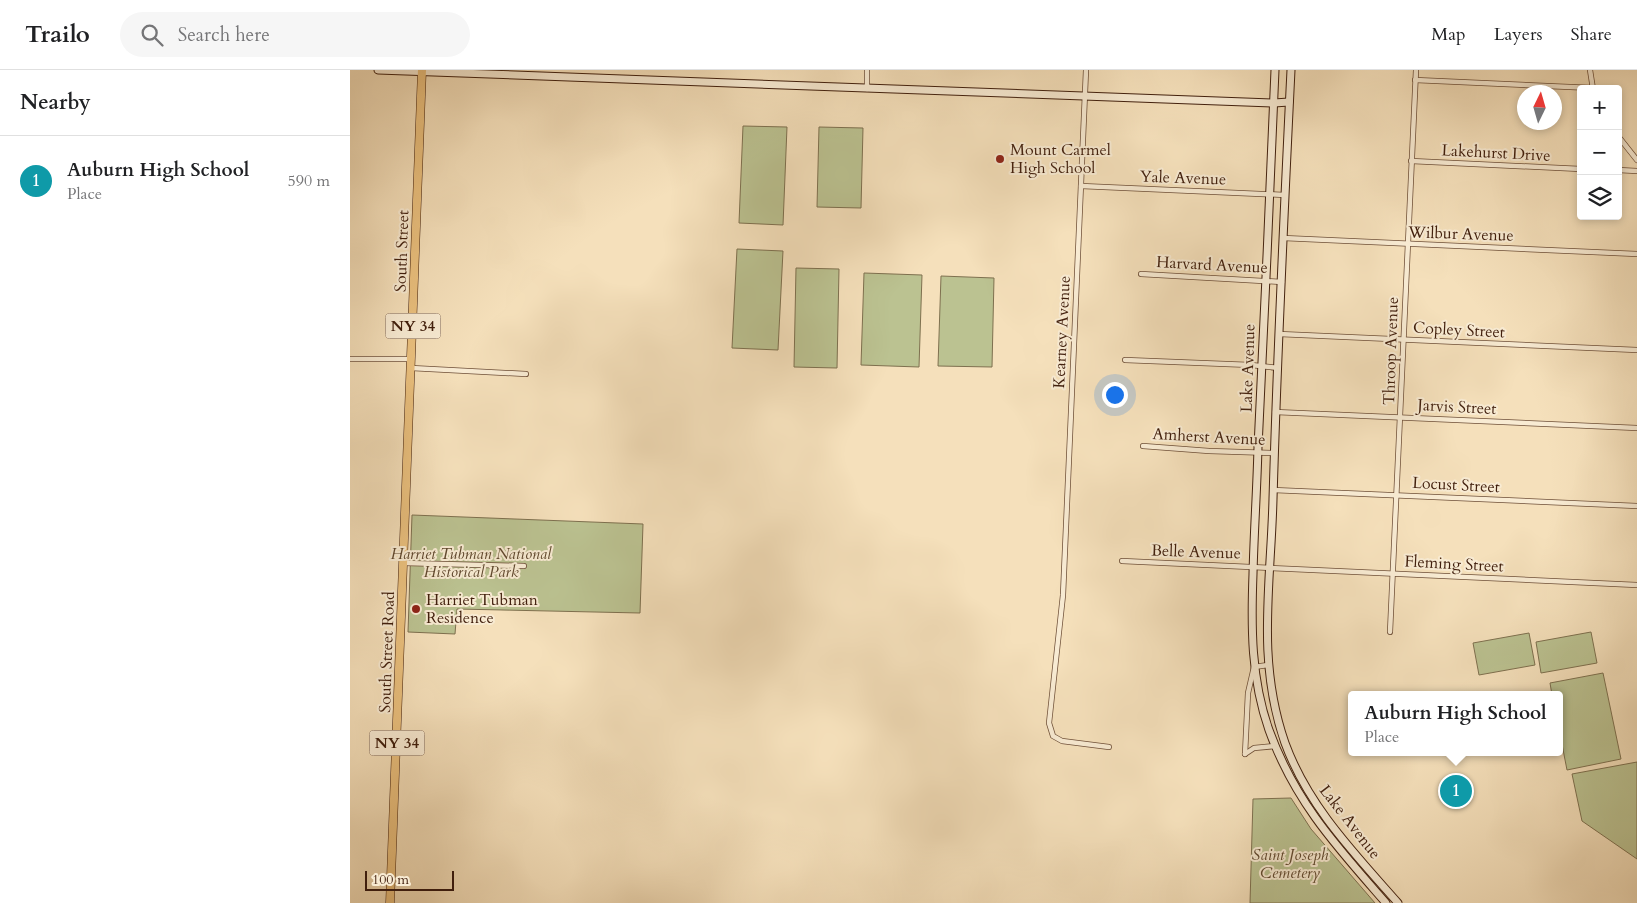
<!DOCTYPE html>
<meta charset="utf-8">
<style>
:root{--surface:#fff;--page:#f6f6f6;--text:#202124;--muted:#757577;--line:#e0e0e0;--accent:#0b8043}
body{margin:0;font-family:Cardo,serif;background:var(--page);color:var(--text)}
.controls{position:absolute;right:15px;top:15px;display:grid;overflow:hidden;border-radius:5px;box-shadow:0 2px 8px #0003}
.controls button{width:45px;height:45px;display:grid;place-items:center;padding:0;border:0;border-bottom:1px solid var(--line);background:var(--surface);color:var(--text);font:25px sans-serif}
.compass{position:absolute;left:1167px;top:15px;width:45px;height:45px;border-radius:50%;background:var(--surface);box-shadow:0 2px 8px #0003;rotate:5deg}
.scale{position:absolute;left:15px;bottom:12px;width:89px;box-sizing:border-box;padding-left:5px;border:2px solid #411f0d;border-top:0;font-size:14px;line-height:18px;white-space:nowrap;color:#411f0d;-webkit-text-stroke:4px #f8ebd3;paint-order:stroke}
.you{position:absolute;left:764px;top:324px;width:18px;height:18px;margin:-12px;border:4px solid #fff;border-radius:50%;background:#1a73e8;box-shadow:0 0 0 8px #1a73e833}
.badge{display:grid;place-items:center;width:32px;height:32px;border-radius:50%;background:var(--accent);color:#fff;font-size:16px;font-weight:700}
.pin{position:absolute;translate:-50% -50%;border:2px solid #fff;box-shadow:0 1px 5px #0006}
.popup{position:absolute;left:998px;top:621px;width:215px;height:65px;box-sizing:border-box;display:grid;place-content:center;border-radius:5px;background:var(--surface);filter:drop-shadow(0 1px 4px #0005);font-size:16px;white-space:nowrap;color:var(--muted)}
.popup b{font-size:19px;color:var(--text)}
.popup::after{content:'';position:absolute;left:50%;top:100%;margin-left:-10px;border:10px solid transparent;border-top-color:var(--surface)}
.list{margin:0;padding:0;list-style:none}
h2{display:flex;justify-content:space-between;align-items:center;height:65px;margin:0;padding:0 20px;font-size:21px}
h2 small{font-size:16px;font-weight:400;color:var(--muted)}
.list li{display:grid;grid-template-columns:32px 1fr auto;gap:15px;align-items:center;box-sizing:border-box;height:90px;padding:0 20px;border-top:1px solid var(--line)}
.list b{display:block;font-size:19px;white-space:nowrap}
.list p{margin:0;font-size:16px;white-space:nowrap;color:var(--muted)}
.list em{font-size:16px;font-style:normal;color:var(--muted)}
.icon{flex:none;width:28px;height:28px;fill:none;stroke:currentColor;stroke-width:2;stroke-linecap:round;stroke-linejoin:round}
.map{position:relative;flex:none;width:1287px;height:833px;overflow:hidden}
header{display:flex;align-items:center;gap:30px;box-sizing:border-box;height:70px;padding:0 25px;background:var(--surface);border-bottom:1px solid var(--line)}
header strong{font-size:24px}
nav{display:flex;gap:28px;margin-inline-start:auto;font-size:18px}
.search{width:350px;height:45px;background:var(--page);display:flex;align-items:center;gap:12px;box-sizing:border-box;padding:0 18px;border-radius:28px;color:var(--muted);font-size:19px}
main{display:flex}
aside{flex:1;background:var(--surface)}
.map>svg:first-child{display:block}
.green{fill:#bbc291;stroke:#7e704f}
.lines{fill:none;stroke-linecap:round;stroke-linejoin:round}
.street-casing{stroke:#6e4f38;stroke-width:6}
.secondary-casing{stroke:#411f0d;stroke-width:9}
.primary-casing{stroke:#411f0d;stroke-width:9}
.street{stroke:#f8ebd3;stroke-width:4.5}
.secondary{stroke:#f8ebd3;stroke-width:7}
.primary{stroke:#eac07e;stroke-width:8}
.poi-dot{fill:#8f2418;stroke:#f8ebd3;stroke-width:2}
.labels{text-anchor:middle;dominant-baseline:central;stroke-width:4;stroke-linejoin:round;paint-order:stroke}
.shield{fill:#f8ebd3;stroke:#785c48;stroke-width:1}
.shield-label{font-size:15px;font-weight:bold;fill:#411f0d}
.poi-label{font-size:16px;fill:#411f0d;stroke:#f8ebd3;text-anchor:start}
.street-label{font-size:16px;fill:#411f0d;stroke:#f8ebd3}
.park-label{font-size:16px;font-style:italic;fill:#60482e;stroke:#f8ebd3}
</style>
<header>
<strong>Trailo</strong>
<div class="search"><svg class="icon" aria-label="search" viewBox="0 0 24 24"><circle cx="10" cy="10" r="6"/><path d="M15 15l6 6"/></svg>Search here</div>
<nav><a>Map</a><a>Layers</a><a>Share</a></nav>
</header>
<main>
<aside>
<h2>Nearby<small></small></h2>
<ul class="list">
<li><span class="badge" style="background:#0f9aa8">1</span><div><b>Auburn High School</b><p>Place</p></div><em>590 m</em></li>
</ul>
</aside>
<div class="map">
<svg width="1287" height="833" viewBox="0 0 1287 833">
<rect width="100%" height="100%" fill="#f5e0bb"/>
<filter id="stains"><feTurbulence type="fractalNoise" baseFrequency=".004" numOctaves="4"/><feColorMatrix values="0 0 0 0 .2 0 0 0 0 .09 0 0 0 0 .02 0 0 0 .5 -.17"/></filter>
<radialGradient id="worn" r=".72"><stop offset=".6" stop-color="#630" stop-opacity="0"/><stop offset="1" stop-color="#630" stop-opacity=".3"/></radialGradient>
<!-- green -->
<g class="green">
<polygon points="393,56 437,57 433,155 389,153"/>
<polygon points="469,57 513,58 511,138 467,137"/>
<polygon points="387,179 433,181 428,280 382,278"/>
<polygon points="446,198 489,199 487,298 444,297"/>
<polygon points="514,203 572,205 569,297 511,295"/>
<polygon points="591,206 644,208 642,297 588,296"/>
<polygon points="62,445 293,454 290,543 107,539 105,564 58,562"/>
<polygon points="1241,562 1247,593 1191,603 1186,572"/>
<polygon points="1179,563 1185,595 1129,605 1123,573"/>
<polygon points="1253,603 1271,689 1217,700 1210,664 1210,625 1202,625 1200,613"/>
<polygon points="1287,692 1287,789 1232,751 1222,704"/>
<polygon points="941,728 961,759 1025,833 900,833 903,729"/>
</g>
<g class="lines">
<!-- street casing -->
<g class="street-casing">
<g id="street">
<polyline points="736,0 713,525 699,653 703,666 712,671 759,677"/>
<polyline points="1240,0 1243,19"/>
<polyline points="1065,10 1243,18"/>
<polyline points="517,19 517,0"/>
<polyline points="1268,66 1287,90"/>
<polyline points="1061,91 1231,99"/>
<polyline points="1268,100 1287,101"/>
<polyline points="731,116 935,125"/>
<polyline points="933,168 1287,184"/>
<polyline points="791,204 932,212"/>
<polyline points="929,264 1287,280"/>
<polyline points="0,289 62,289"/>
<polyline points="775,290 901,295 928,298"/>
<polyline points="61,298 176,304"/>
<polyline points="925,342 1287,358"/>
<polyline points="793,376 859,381 924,383"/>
<polyline points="923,420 1287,436"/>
<polyline points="772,491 1287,515"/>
<polyline points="54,493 174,496"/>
<polyline points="1040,562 1066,0"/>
<polyline points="895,684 898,623 904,597 918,595"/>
<polyline points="895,684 904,678 926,676"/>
</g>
</g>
<!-- secondary casing -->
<g class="secondary-casing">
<g id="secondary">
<polyline points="28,0 924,33 939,32"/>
<path d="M925,0C920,126 914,251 908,377C907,419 904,461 903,504C901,557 901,609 919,660C945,732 987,777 1036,833"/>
<path d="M941,0C934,143 927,286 923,429C921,514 906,590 935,673C958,736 1004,783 1048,833"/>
</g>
</g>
<!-- primary casing -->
<g class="primary-casing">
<polyline id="primary" points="40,833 72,0"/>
</g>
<!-- street -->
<use href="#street" class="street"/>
<!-- secondary -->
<use href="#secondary" class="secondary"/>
<!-- primary -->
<use href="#primary" class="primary"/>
</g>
<!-- markers -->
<g class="poi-dot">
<circle cx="650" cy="89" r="5"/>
<circle cx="66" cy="539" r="5"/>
</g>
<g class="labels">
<!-- shield labels -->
<g class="shield">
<rect x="35.5" y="243.5" width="55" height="25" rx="4"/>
<rect x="19.5" y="660.5" width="55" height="25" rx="4"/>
</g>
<g class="shield-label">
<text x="63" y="256">NY 34</text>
<text x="47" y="673">NY 34</text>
</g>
<!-- poi labels -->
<g class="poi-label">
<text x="660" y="80">Mount Carmel<tspan x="660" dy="18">High School</tspan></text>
<text x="76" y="530">Harriet Tubman<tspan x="76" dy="18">Residence</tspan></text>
</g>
<!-- street labels -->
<g class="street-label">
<text transform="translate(1146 83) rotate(3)">Lakehurst Drive</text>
<text transform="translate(833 108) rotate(2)">Yale Avenue</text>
<text transform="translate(1111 164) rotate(2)">Wilbur Avenue</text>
<text transform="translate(52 181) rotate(-88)">South Street</text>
<text transform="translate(862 195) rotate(3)">Harvard Avenue</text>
<text transform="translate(1109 260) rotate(3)">Copley Street</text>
<text transform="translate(712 262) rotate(-87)">Kearney Avenue</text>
<text transform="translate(1041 281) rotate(-88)">Throop Avenue</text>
<text transform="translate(898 298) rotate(-88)">Lake Avenue</text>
<text transform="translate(1107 337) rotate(3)">Jarvis Street</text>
<text transform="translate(859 367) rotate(3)">Amherst Avenue</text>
<text transform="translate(1106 415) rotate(3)">Locust Street</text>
<text transform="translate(846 482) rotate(2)">Belle Avenue</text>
<text transform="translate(1104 494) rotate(3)">Fleming Street</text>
<text transform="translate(37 582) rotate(-88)">South Street Road</text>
<text transform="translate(1000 752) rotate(52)">Lake Avenue</text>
</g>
<!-- park labels -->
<g class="park-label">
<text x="121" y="484">Harriet Tubman National<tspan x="121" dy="18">Historical Park</tspan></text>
<text x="940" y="785">Saint Joseph<tspan x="940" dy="18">Cemetery</tspan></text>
</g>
</g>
<rect width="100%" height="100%" filter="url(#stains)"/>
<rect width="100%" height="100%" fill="url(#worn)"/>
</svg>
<div class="controls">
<button>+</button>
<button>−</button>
<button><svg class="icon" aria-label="layers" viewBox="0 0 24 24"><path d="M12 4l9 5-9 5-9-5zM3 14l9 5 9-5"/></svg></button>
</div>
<svg class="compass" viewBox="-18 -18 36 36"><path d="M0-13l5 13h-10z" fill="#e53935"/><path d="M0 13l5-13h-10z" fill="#757577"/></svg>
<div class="scale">100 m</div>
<div class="you"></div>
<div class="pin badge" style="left:1106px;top:721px;background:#0f9aa8">1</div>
<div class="popup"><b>Auburn High School</b>Place</div>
</div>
</main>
